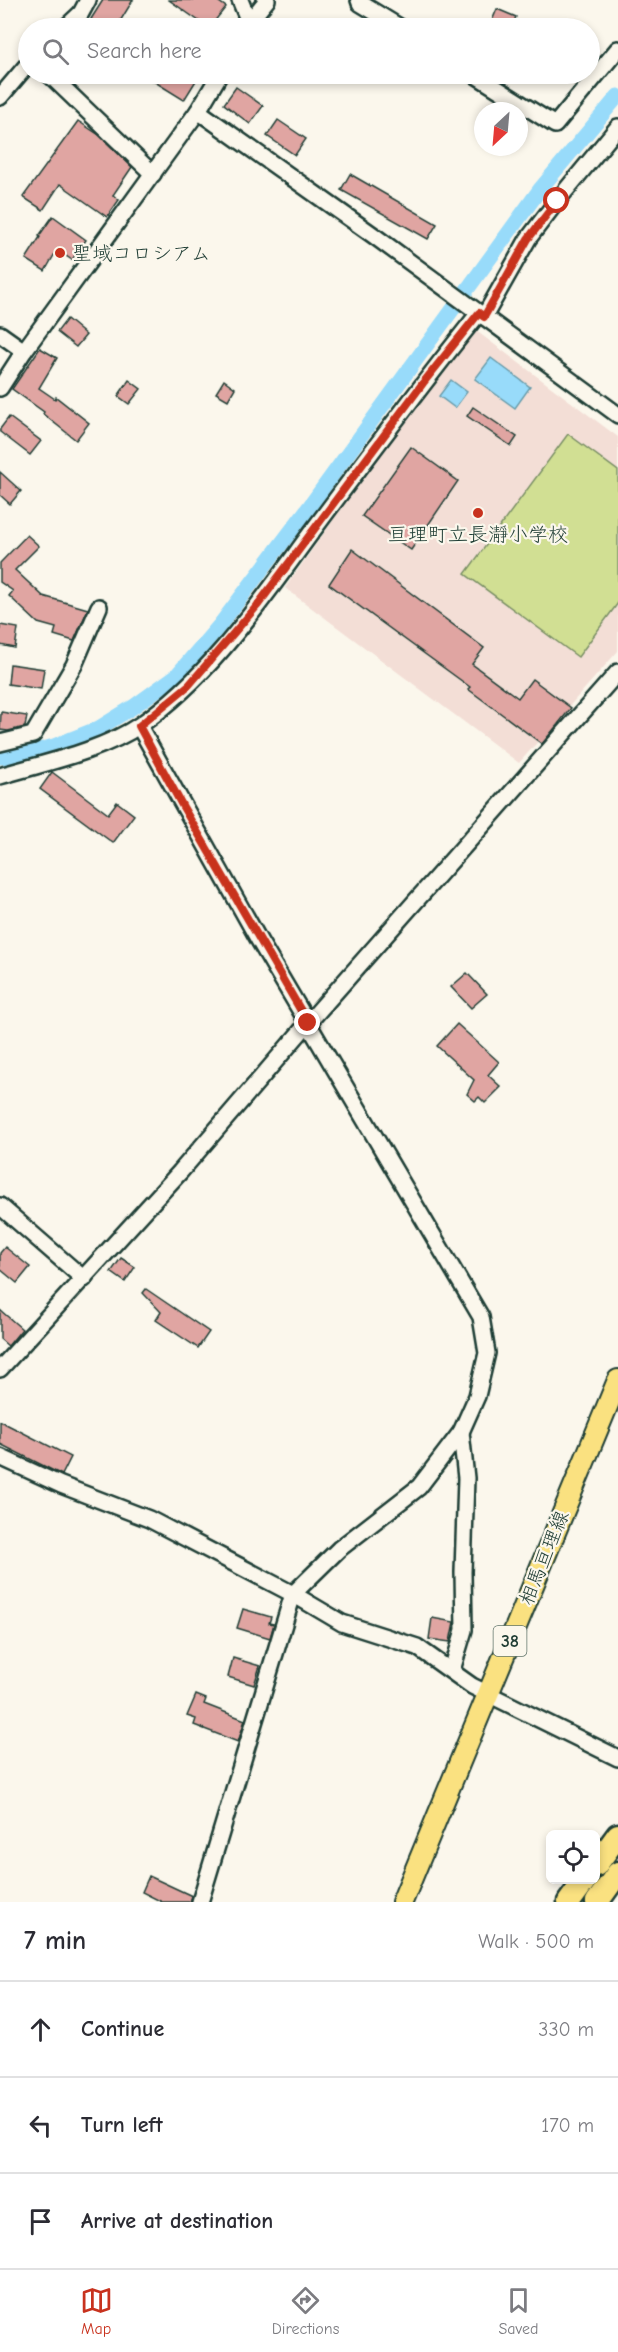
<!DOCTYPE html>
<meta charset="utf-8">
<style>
:root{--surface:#fff;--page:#f2f2f3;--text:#2b2b33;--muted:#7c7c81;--line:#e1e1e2;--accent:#c8321e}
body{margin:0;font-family:"Comic Neue","Klee One",sans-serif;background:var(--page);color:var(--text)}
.controls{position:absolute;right:18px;bottom:18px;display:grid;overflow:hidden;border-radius:9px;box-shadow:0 3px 9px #0003}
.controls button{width:54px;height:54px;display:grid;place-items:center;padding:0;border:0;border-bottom:2px solid var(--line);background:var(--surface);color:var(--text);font:30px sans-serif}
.compass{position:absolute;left:474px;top:102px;width:54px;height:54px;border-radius:50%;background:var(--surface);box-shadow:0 3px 9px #0003;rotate:206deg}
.stop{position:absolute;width:18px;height:18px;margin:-14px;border:4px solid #c8321e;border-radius:50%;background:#fff}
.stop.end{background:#c8321e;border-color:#fff;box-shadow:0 2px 6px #0008}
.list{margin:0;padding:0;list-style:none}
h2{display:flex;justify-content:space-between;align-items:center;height:78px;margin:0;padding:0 24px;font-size:26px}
h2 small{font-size:20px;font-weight:400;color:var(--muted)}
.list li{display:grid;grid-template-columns:39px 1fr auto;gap:18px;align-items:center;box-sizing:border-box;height:96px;padding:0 24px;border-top:2px solid var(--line)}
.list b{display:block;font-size:22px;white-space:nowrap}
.list em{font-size:20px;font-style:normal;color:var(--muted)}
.icon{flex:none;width:33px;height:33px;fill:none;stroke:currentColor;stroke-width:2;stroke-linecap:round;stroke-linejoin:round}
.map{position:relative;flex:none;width:618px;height:1902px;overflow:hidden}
.search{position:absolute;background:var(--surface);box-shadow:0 3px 9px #0003;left:18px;right:18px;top:18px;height:66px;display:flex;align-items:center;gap:15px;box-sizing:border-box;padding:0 21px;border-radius:33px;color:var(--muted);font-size:22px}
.sheet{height:366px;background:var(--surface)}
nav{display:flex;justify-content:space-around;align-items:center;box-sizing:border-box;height:84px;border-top:2px solid var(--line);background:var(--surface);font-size:16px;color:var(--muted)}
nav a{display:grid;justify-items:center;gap:3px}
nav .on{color:var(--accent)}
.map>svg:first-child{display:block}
.built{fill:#f3ded6}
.green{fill:#d1df93;stroke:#788e64;stroke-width:1.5}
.water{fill:#98dbfa;stroke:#689cab;stroke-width:1.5}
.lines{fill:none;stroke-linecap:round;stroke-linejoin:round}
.canal{stroke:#98dbfa;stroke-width:15}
.building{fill:#e0a5a2;stroke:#1f3d34;stroke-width:1.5}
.minor-casing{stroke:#1f3d34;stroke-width:20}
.major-casing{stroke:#1f3d34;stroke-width:24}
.highway-casing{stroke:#1f3d34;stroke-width:27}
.minor{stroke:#fbf7ec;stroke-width:15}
.major{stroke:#fae180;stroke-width:20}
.highway{stroke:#fae180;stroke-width:22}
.route{stroke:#c8321e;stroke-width:8}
.poi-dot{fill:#c8321e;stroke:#fbf7ec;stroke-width:2}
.labels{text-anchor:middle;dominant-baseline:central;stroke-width:4.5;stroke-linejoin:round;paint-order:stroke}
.shield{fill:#fbf7ec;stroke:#61756b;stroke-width:1.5}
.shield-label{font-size:18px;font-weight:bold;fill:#1f3d34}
.poi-label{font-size:20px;fill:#1f3d34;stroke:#fbf7ec;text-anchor:start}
.street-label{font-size:20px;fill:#1f3d34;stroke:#fbf7ec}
</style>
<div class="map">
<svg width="618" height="1902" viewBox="0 0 618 1902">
<rect width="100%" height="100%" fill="#fbf7ec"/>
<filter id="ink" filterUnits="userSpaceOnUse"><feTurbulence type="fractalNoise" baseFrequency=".0167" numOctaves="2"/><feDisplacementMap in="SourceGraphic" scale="12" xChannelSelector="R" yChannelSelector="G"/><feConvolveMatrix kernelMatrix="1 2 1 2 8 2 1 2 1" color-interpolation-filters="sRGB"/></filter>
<g filter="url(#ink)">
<!-- built -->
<polygon class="built" points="475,330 618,437 618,651 519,763 285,588 397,430"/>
<!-- green -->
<polygon class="green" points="568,434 618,471 618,603 578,657 465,574"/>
<!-- water -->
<g class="water">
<polygon points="491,358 530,387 515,408 475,379"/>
<polygon points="451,380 467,392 455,408 439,396"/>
</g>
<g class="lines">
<!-- canal -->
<polyline class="canal" points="0,757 23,755 54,746 99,728 133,707 177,675 219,626 309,507 541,188 618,96"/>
</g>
<!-- building -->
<g class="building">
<polygon points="103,0 133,0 116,28 100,28 91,19"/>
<polygon points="169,0 216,0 226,7 209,28"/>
<polygon points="497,9 516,17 511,28 489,28"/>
<polygon points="142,74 188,74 197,79 184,100"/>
<polygon points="236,87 263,106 250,124 224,104"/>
<polygon points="278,120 306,139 295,155 267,136"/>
<polygon points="78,121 99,135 132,167 113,195 119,200 107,217 60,184 43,210 23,197"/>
<polygon points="350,174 437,224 428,239 341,190"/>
<polygon points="53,216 86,240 72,260 57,250 45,271 26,259 40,237 39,236"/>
<polygon points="67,319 86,335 76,347 57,332"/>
<polygon points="40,348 57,358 39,388 55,399 56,397 89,423 76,440 43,414 44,412 12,389"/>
<polygon points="129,380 141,389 129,404 118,396"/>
<polygon points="224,380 235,388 228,400 216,393"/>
<polygon points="473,407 517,437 511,446 467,416"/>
<polygon points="9,417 41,441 30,455 0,432 0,429"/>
<polygon points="411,447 458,481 411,550 362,516"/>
<polygon points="0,472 21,491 10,504 0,495"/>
<polygon points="27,535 39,546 15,570 43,596 88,609 74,641 54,635 56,628 38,623 9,596 13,591 0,582 0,563"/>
<polygon points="352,549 484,648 472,664 518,698 532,679 571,708 542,744 468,689 470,687 329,584"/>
<polygon points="0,625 18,628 15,648 0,645"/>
<polygon points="10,664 44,669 41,689 8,684"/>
<polygon points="1,712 27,716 25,727 8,731 0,730"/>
<polygon points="52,772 108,814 117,802 134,815 113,843 40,789"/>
<polygon points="467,973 487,994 471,1008 451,987"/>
<polygon points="457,1024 499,1062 488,1075 501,1087 485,1103 479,1097 475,1101 467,1094 474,1080 437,1046"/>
<polygon points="5,1247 30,1267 17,1283 0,1269 0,1253"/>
<polygon points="121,1258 135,1267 125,1282 111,1272"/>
<polygon points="146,1289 209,1332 198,1348 156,1320 161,1312 143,1293"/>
<polygon points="0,1310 22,1329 8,1346 0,1339"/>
<polygon points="0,1421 71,1457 62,1475 0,1444"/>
<polygon points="243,1609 271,1617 269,1623 274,1624 270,1638 237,1628"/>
<polygon points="432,1618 454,1622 450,1642 429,1639"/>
<polygon points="233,1658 260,1666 254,1685 228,1677"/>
<polygon points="196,1695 206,1699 204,1704 245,1720 238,1742 194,1725 196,1719 187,1716"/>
<polygon points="149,1876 192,1896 190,1902 162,1902 142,1892"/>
</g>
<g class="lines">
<!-- minor casing -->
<g class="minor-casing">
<g id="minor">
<polyline points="240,0 249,22 246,28"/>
<polyline points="359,0 360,3 401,28"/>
<polyline points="249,22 267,0"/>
<polyline points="65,28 81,13 88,0"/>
<polyline points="49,74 153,174"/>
<polyline points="474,74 555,125 618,49"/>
<polyline points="0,97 28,64"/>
<polyline points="198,111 373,235 618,415"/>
<polyline points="484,317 528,239 557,201 618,127"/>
<polyline points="0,334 24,351"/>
<polyline points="0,388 24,351 198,111 220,74"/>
<polyline points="139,726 260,942 481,1317 487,1353 477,1396 461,1432 419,1487 339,1549 293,1594 200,1902"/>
<polyline points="0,743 33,735 74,665 99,607"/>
<path d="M0,776C44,763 102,751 140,725C211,676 261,601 311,533C366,459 421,385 479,313"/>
<polyline points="0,1206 84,1279"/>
<polyline points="0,1369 180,1172 308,1023 618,672"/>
<polyline points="0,1457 61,1485 149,1519 293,1594 342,1623 417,1647 472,1686 618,1758"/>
<polyline points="452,1670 464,1630 463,1572 466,1478 461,1432"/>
</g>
</g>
<!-- major casing -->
<g class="major-casing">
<polyline id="major" points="402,1902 618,1380"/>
</g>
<!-- highway casing -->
<g class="highway-casing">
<g id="highway">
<polyline points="596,1865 618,1835"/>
<polyline points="569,1902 585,1880"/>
<polyline points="597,1902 618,1873"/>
</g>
</g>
<!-- minor -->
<use href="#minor" class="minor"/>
<!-- major -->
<use href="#major" class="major"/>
<!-- highway -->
<use href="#highway" class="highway"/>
</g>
</g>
<g class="lines" filter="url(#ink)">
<!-- route -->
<polyline class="route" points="308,1023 183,807 139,726 189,685 257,606 423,383 479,313 484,317 528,239 557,201"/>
</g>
<!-- markers -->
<g class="poi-dot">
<circle cx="60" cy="253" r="6"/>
<circle cx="478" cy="513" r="6"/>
</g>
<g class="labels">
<!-- shield labels -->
<rect class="shield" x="493.5" y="1626" width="33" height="30" rx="4.5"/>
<g class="shield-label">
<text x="510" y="1641">38</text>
</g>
<!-- poi labels -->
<g class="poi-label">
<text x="72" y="253">聖域コロシアム</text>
<text x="478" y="534" text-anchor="middle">亘理町立長瀞小学校</text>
</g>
<!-- street labels -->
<g class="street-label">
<text transform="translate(544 1558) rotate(-68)">相馬亘理線</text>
</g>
</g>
</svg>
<div class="controls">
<button><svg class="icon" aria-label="locate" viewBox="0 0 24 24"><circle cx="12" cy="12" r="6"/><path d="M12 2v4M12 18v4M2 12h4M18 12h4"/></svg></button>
</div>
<svg class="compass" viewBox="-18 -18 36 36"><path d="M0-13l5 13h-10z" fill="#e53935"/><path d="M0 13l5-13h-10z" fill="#7c7c81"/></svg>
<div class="stop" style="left:557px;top:201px"></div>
<div class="stop end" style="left:308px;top:1023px"></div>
<div class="search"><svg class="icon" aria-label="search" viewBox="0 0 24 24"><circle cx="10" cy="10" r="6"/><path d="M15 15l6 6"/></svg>Search here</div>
</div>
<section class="sheet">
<h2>7 min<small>Walk · 500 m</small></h2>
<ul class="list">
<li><svg class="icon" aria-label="ahead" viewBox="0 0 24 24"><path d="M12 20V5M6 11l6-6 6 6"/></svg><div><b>Continue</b></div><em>330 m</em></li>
<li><svg class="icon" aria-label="left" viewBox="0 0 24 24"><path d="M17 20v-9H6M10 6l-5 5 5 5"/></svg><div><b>Turn left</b></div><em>170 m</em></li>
<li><svg class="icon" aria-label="arrive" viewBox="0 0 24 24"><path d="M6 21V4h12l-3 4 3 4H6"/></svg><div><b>Arrive at destination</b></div></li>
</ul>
</section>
<nav>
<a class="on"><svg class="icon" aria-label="map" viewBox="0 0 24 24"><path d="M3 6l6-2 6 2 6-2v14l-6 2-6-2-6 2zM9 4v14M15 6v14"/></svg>Map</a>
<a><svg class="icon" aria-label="directions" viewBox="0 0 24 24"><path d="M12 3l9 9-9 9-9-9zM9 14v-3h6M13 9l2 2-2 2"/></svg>Directions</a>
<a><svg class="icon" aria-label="saved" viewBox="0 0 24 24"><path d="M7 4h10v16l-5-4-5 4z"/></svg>Saved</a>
</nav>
